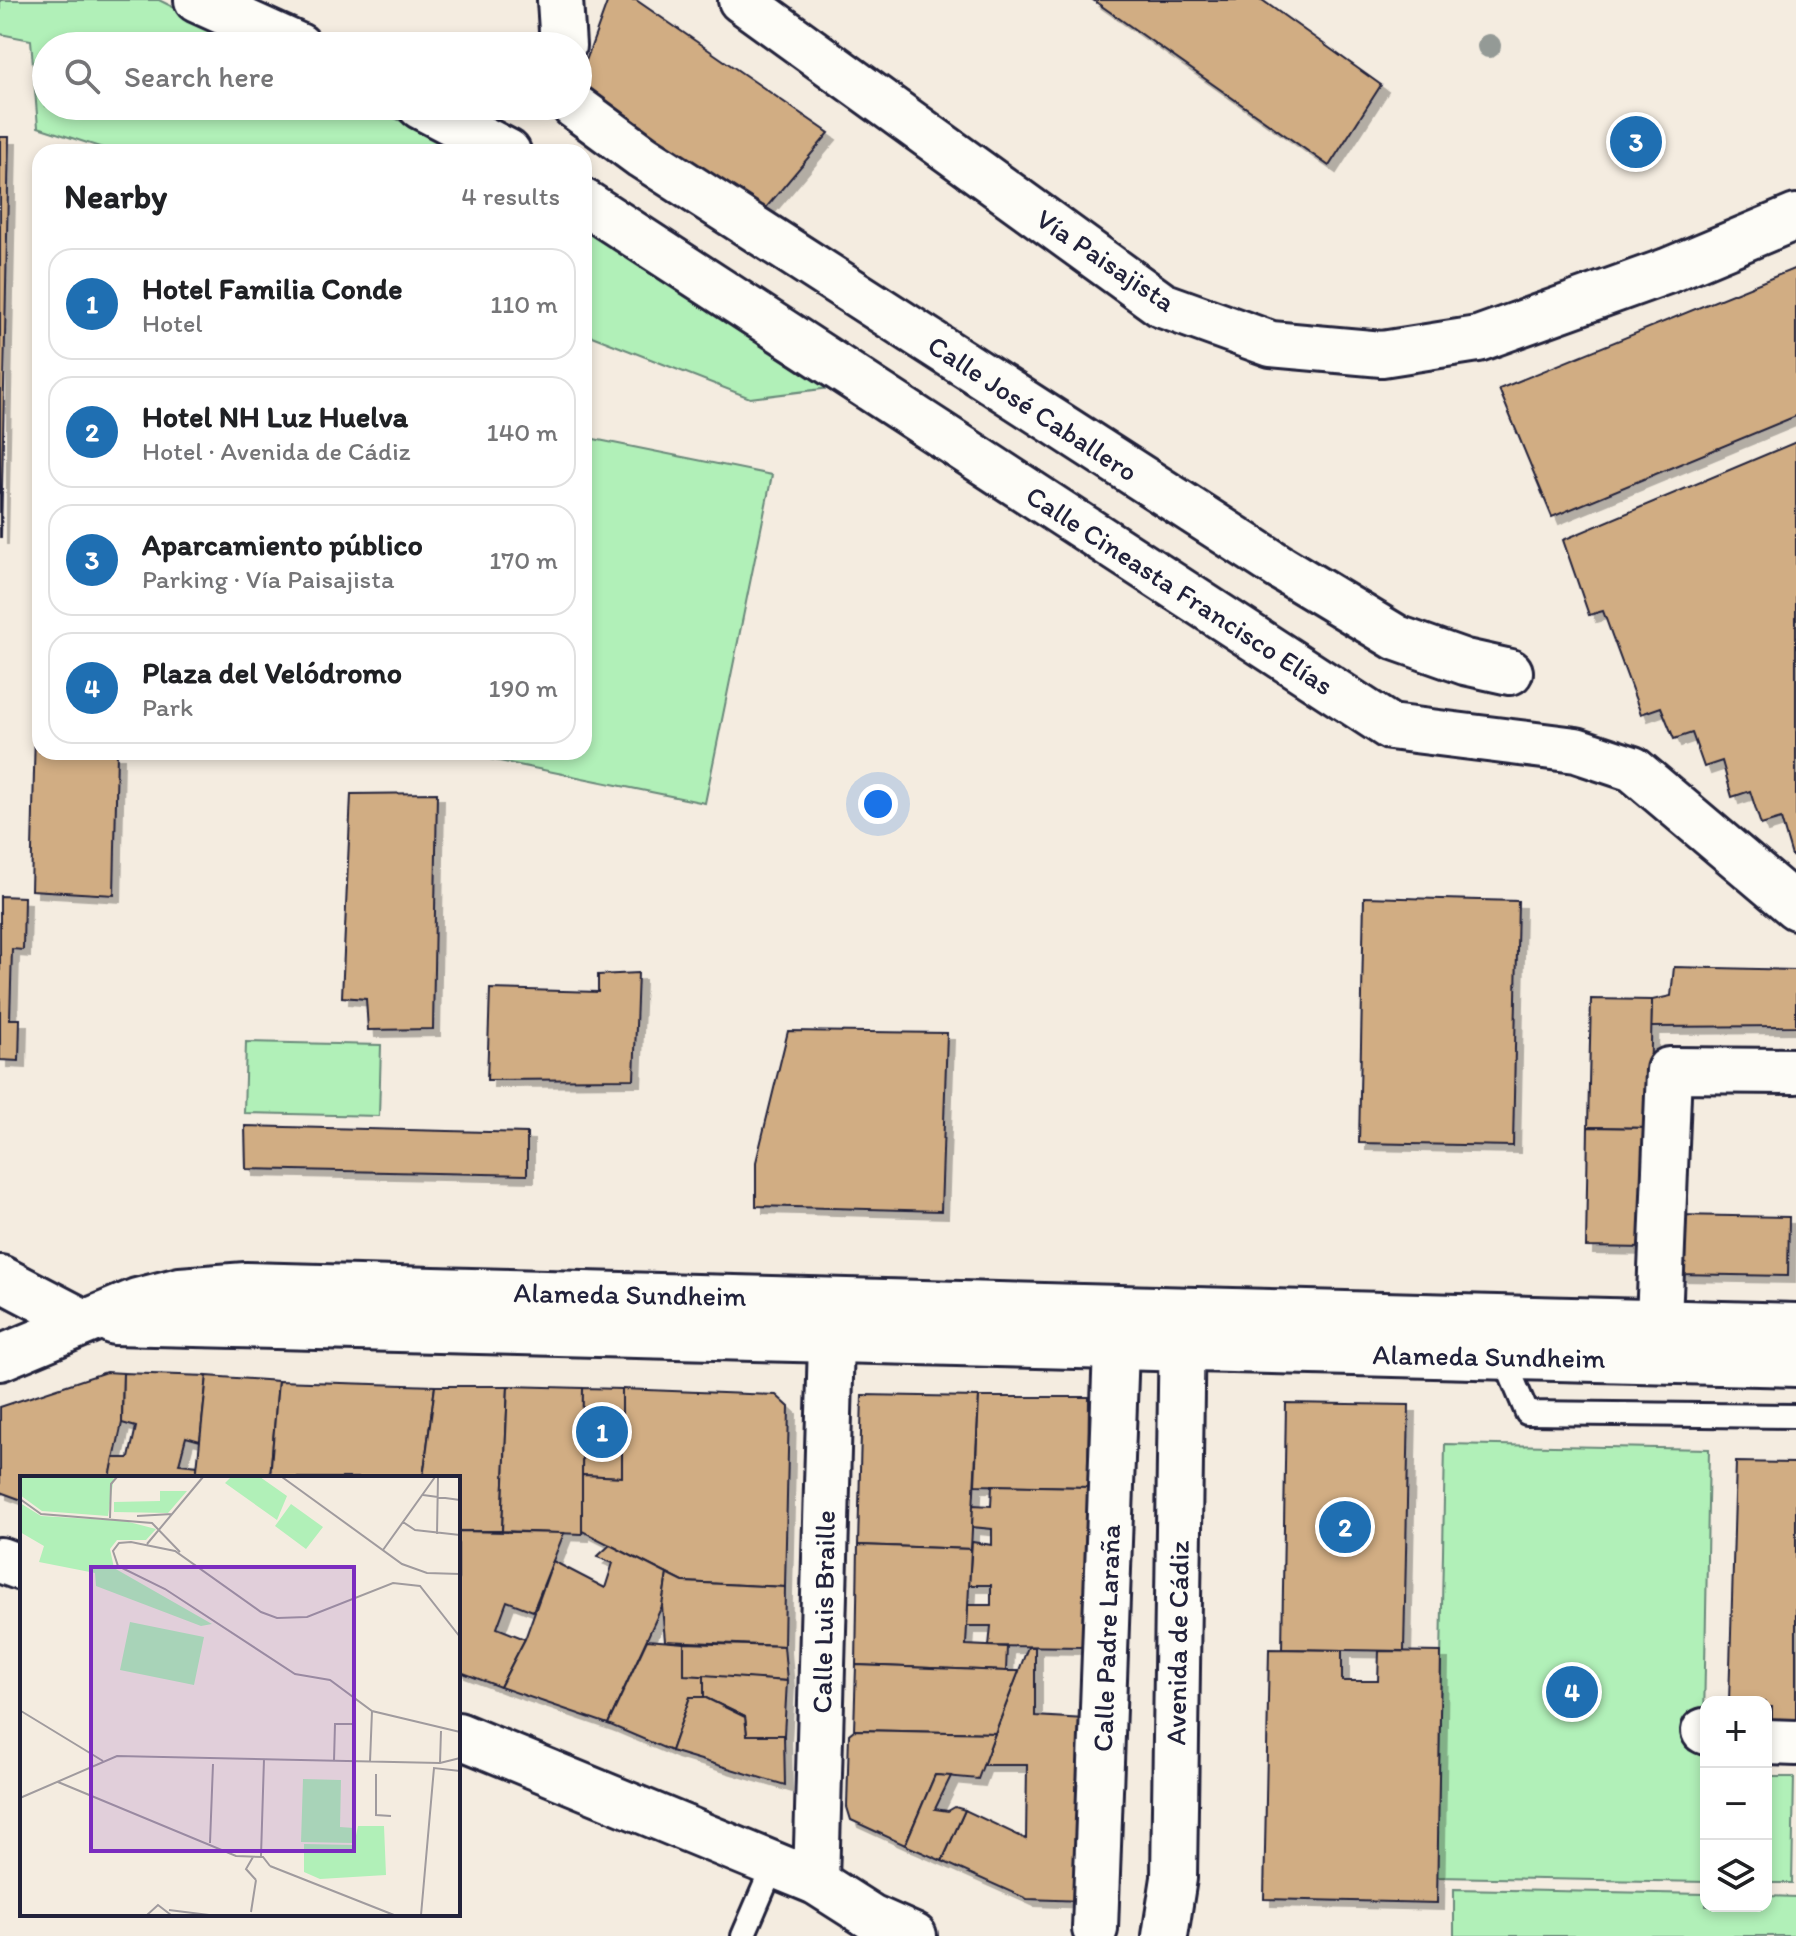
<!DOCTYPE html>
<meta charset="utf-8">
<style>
:root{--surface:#fff;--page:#f2f2f2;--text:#202124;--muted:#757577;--line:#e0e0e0;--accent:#1f6fb2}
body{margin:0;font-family:Itim,sans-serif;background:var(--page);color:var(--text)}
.controls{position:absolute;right:24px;bottom:24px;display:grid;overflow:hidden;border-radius:16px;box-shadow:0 4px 12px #0003}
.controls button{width:72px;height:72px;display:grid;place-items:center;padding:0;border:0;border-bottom:2px solid var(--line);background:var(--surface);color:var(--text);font:40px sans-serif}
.you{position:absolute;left:878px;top:804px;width:28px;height:28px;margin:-20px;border:6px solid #fff;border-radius:50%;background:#1a73e8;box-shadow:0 0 0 12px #1a73e833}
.badge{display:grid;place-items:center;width:52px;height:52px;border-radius:50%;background:var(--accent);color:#fff;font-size:26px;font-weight:700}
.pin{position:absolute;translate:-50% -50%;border:4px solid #fff;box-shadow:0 2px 8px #0006}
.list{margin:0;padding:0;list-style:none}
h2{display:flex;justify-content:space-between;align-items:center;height:104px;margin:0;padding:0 32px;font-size:34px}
h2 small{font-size:26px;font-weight:400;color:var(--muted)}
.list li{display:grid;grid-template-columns:52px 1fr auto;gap:24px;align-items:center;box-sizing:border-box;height:112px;margin:0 16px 16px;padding:0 16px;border:2px solid var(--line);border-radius:24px}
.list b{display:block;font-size:30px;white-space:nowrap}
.list p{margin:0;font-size:26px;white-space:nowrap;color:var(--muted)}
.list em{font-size:26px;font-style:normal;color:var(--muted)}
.icon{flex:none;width:44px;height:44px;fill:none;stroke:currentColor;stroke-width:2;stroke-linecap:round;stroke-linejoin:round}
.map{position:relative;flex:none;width:1796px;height:1936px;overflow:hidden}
.search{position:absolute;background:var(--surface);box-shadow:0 4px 12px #0003;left:32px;top:32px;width:560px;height:88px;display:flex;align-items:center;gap:20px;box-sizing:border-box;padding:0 28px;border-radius:44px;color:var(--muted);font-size:30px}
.panel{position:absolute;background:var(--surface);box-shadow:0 4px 12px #0003;left:32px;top:144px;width:560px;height:616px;border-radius:24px}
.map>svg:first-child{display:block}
.green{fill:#b1f0b8;stroke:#6a897a;stroke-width:2}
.building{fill:#d1ad83;stroke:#22223b;stroke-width:2;filter:url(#shadow)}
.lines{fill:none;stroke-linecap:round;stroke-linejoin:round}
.lane-casing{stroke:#22223b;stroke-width:28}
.street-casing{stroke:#22223b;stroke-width:50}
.secondary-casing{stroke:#22223b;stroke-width:50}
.lane{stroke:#fdfcf7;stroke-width:22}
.street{stroke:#fdfcf7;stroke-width:44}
.secondary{stroke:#fdfcf7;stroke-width:44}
.tree{fill:#949a96}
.labels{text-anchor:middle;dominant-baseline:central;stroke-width:6;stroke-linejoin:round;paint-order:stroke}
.street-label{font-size:28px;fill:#22223b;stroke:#fdfcf7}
.inset-road{fill:none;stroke:#a09b9e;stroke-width:2}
.view{fill:#7b2cbf;fill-opacity:0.15;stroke:#7b2cbf;stroke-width:4}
.inset-edge{fill:none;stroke:#22223b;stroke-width:4}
</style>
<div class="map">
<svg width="1796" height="1936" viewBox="0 0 1796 1936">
<defs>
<filter id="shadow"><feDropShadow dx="7" dy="7" stdDeviation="0" flood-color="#0004"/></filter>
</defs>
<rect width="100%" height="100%" fill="#f4ece0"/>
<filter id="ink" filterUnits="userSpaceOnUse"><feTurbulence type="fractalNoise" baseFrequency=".0125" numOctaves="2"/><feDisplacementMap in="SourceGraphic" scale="16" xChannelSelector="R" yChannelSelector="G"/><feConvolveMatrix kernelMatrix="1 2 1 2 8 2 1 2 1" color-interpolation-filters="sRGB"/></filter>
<g filter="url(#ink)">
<!-- green -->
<g class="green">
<polygon points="0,0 159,0 251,46 46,46 46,106 371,106 463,152 115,152 38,127 31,40 0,34"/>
<polygon points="584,229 830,388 750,398 584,333"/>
<polygon points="584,437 772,475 705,803 455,752 584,752"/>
<polygon points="246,1042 381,1045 379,1116 244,1113"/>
<polygon points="1445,1444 1709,1449 1703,1775 1706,1775 1706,1882 1437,1877"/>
<polygon points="1766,1777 1794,1777 1792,1883 1766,1883"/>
<polygon points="1454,1889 1706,1894 1706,1906 1766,1906 1766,1896 1796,1897 1796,1936 1454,1936"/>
</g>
<!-- building -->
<g class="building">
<polygon points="608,0 636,0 829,133 760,215 578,83"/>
<polygon points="1093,0 1262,0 1381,85 1329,166"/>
<polygon points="0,137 9,137 1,537 0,537"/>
<polygon points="1796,268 1796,416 1552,517 1499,389"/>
<polygon points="1796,442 1796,854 1792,856 1781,819 1761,825 1750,791 1732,797 1722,761 1704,767 1692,733 1674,739 1661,707 1641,714 1603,611 1589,615 1563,540"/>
<polygon points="38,613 40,752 117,752 114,895 31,890"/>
<polygon points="437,793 433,1029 368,1030 366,999 342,997 351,794"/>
<polygon points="0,896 24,897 23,950 12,949 10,1019 20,1019 19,1061 0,1060"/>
<polygon points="1364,897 1518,901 1513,1146 1359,1143"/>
<polygon points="1674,967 1796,970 1796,1026 1651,1027 1652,1000 1671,996"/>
<polygon points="638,973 634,1079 487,1080 490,989 598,992 598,975"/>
<polygon points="1591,999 1652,1000 1649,1128 1588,1127"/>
<polygon points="788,1031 947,1033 941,1211 756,1206 756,1162"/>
<polygon points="245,1126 527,1133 527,1175 246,1169"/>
<polygon points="1588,1127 1649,1128 1646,1248 1586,1247"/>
<polygon points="1676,1215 1789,1217 1788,1276 1676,1274"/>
<polygon points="106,1372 123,1373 122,1423 110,1478 22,1478 22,1500 0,1492 0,1407"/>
<polygon points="123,1373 207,1376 200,1441 186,1437 179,1464 198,1466 196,1478 110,1478 114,1458 129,1458 136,1427 122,1423"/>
<polygon points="207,1376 278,1381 270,1478 196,1478"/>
<polygon points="278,1381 435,1386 423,1478 270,1478"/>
<polygon points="435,1386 508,1386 502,1531 458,1531 458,1478 423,1478"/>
<polygon points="508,1386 583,1388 582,1534 502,1531"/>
<polygon points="583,1388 622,1389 622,1477 582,1475"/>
<polygon points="622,1389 776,1395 789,1407 785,1587 683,1582 582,1531 582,1475 622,1477"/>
<polygon points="862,1395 979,1397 971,1549 858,1545"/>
<polygon points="979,1397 1089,1397 1088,1487 975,1485"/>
<polygon points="1286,1403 1409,1405 1404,1651 1282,1649"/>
<polygon points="1736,1462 1796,1463 1796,1723 1772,1722 1772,1707 1766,1707 1766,1702 1729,1702"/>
<polygon points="992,1485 1088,1487 1086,1647 989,1646 991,1626 967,1626 968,1605 991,1605 991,1585 969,1585 972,1542 992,1545 992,1529 972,1527 973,1505 991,1506"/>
<polygon points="458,1531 564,1533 533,1611 507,1601 497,1628 525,1639 500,1687 458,1671"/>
<polygon points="610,1545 667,1574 662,1606 608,1724 500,1687 525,1639 553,1561 605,1588 613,1563 597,1557"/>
<polygon points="858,1545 971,1549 966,1645 1007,1647 1006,1671 856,1665"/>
<polygon points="667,1574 683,1582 785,1587 784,1646 665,1641 662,1606"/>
<polygon points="647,1640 684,1643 684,1675 704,1675 704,1697 690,1697 671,1751 608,1724"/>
<polygon points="684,1643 784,1646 787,1681 684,1675"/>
<polygon points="1028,1647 1035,1647 1035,1716 1085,1719 1083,1901 1027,1899 942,1861 965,1810 1026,1839 1027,1765 983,1765"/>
<polygon points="1269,1649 1342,1650 1342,1681 1378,1681 1379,1651 1441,1652 1437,1903 1264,1899"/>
<polygon points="856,1665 1006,1671 1019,1671 995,1733 854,1730"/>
<polygon points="704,1675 787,1681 784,1735 747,1735 745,1717 704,1697"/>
<polygon points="690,1697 704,1697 745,1717 747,1735 784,1735 785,1785 671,1751"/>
<polygon points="854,1730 995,1733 978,1779 935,1775 905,1845 851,1820 847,1807 849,1734"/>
<polygon points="935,1775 951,1776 935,1809 948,1811 955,1807 965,1810 942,1861 905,1845"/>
</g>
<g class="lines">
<!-- lane casing -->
<g class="lane-casing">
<g id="lane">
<polyline points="1503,1356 1527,1413 1796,1416"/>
<polyline points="743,1936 774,1864"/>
</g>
</g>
<!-- street casing -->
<g class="street-casing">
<g id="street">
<polyline points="197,0 299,46"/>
<polyline points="560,0 563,46"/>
<polyline points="420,106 508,152"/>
<polyline points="574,106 642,156 1281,568 1397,638 1465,662 1510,672"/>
<polyline points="584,202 1390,727 1576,750 1633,769 1796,907"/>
<polyline points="0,1278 84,1322"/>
<polyline points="1659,1321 1669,1070 1796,1071"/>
<polyline points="1704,1731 1706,1732"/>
<polyline points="1766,1742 1796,1743"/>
<polyline points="816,1882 831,1342"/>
<polyline points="1095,1929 1116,1348"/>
</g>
</g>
<!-- secondary casing -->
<g class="secondary-casing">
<g id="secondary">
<polyline points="741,0 1162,305 1271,344 1382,354 1478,339 1667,271 1796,217"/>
<polyline points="114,1322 1796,1364"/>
<polyline points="0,1358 137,1301 180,1290 246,1285 1796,1326"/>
<polyline points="0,1560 22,1568"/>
<polyline points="458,1735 816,1882 871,1917 914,1936"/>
<polyline points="1165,1936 1174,1878 1182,1320"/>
</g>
</g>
<!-- lane -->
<use href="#lane" class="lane"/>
<!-- street -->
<use href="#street" class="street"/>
<!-- secondary -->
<use href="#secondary" class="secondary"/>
</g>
<!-- trees -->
<circle class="tree" cx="1489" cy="46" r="12"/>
</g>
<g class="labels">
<!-- street labels -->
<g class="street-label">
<text transform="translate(1106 260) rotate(34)">Vía Paisajista</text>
<text transform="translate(1033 408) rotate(33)">Calle José Caballero</text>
<text transform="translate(1180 590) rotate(33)">Calle Cineasta Francisco Elías</text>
<text transform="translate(630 1294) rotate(1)">Alameda Sundheim</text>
<text transform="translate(1489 1356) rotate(1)">Alameda Sundheim</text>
<text transform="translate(823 1612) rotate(-89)">Calle Luis Braille</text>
<text transform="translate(1106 1638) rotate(-88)">Calle Padre Laraña</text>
<text transform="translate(1177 1643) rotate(-89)">Avenida de Cádiz</text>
</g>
</g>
<!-- overview -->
<g transform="translate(20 1476)">
<rect width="440" height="440" fill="#f4ece0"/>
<path d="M0,1H94L88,40L22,35L0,19ZM211,1H240L267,20L257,44L205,7ZM140,15H167L148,37L94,36V26L140,25ZM0,27L21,40L105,45L136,53L126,64H97L90,73L94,92L192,148L181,150L76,110L75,97L19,86L24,70L0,56ZM271,28L303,51L286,73L255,50ZM110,146L184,161L174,209L100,194ZM283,303L321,304L320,351L334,352L333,367L281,366ZM338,350H364L366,399L300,403L284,396V368L334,369Z" fill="#b1f0b8"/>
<path class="inset-road" d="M262,1L382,88L407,97L440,98M403,19L440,24M0,23L21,38L132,47L160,76M117,40L152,38M90,42L91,8L97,1M383,46L395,54L440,59M417,58L418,1M127,68L183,1M363,74L415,1M440,161L400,110L373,107L287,141L257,142L241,136L155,75L111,66L99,67L93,75L98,90L145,113L275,198L310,204L352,235L440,256M1,235L83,285M314,285L315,248H335L334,285M350,286L352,235M420,287L421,255M356,298V339L371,340M38,306L216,380L243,381L250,390M0,322L97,280L420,287L440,282M190,367L193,288M241,380L244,283M233,381L226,393L236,404M250,390L374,439M149,434L189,439M231,436L236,404M127,439L138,429L151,439M401,439L414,292L440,295"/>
<path class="view" d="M71,91H334V375H71Z"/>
<rect width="440" height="440" class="inset-edge"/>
</g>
</svg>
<div class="controls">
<button>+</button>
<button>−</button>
<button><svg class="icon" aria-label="layers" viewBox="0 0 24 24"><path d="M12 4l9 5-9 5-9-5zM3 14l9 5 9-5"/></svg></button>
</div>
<div class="you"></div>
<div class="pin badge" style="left:602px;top:1432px">1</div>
<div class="pin badge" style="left:1345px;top:1527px">2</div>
<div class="pin badge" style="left:1636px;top:142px">3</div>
<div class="pin badge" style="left:1572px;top:1692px">4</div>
<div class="search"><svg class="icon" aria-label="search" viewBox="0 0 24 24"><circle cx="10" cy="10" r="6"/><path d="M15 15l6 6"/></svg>Search here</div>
<section class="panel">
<h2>Nearby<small>4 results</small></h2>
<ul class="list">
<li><span class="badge">1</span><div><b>Hotel Familia Conde</b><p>Hotel</p></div><em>110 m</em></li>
<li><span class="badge">2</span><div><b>Hotel NH Luz Huelva</b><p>Hotel · Avenida de Cádiz</p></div><em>140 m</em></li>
<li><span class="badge">3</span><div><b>Aparcamiento público</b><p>Parking · Vía Paisajista</p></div><em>170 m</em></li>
<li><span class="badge">4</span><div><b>Plaza del Velódromo</b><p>Park</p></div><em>190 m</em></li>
</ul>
</section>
</div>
